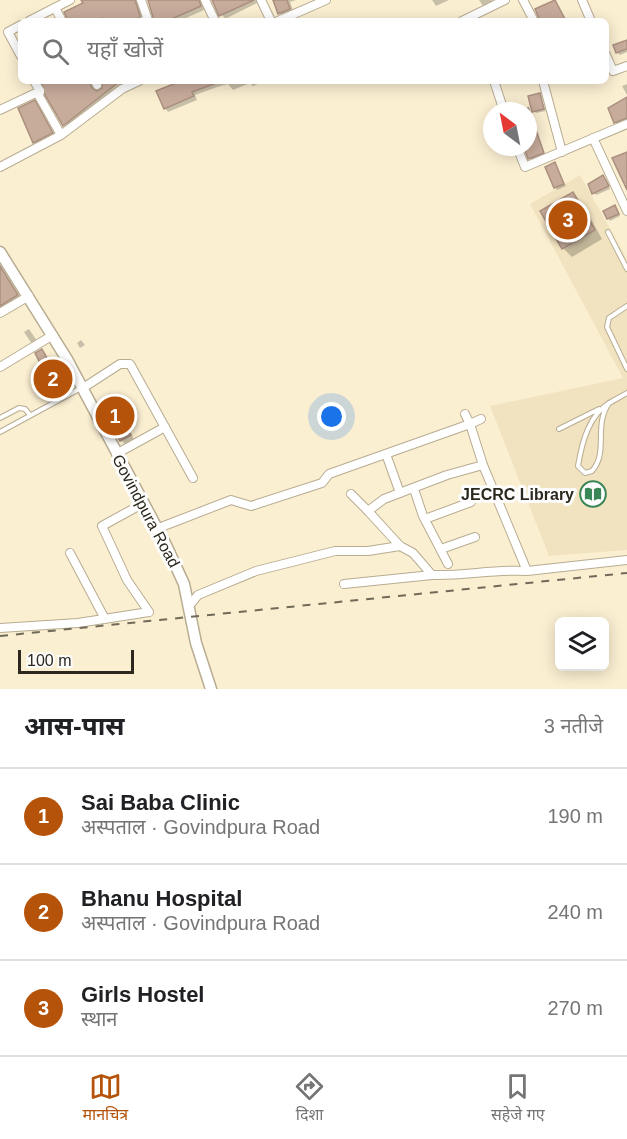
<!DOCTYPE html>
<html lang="hi">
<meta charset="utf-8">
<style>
:root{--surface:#fff;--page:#f2f2f2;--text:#202124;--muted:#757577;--line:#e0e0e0;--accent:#b45309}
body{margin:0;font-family:Helvetica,"Noto Sans Devanagari",sans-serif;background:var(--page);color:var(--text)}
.controls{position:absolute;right:18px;bottom:18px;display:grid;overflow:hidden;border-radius:9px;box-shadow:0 3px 15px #0003}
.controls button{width:54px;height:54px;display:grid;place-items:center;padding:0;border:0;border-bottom:2px solid var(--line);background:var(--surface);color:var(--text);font:30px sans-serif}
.compass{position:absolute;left:483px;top:102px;width:54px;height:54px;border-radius:50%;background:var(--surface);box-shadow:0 3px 15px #0003;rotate:328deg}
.scale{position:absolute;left:18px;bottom:15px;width:116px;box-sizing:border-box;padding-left:6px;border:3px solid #2c281d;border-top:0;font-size:16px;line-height:21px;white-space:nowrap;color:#2c281d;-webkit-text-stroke:4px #fdfdfd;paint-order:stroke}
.you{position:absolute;left:332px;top:417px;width:21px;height:21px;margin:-15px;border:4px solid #fff;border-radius:50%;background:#1a73e8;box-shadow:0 0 0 9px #1a73e833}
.badge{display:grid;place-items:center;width:39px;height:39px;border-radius:50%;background:var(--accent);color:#fff;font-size:20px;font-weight:700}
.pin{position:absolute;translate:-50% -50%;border:3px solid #fff;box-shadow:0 2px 6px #0006}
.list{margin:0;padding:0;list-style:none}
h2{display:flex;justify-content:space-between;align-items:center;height:78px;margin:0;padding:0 24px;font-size:26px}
h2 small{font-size:20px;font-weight:400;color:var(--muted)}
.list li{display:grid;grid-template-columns:39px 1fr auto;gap:18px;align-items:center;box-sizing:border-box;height:96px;padding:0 24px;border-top:2px solid var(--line)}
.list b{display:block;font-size:22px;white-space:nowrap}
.list p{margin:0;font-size:20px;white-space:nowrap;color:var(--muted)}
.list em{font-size:20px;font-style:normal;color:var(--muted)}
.icon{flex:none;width:33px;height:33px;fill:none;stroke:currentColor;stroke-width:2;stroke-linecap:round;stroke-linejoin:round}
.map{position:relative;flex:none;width:627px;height:689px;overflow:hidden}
.search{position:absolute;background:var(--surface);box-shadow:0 3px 15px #0003;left:18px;right:18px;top:18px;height:66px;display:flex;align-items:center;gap:15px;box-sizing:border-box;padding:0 21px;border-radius:9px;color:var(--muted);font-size:22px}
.sheet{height:366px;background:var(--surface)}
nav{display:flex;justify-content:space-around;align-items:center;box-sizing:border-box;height:84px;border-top:2px solid var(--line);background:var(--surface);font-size:16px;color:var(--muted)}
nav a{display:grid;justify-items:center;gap:3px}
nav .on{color:var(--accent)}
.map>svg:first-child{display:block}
.built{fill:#f2e3c0}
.shadow{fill:#0003}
.building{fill:#c7ac9b;stroke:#ab9080;stroke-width:1.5}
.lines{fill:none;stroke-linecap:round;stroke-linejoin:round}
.lane-casing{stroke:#b8ac91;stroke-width:6}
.street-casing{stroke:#b8ac91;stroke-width:10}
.secondary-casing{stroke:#b8ac91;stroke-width:13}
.lane{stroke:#fff;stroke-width:4}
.street{stroke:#fff;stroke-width:8}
.secondary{stroke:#fff;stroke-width:10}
.rail{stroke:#716a59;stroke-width:2;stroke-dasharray:8 8;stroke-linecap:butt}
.labels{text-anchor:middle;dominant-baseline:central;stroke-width:6;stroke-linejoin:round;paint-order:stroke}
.poi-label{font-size:16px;font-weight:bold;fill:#2c281d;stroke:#fdfdfd;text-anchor:end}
.street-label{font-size:16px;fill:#2c281d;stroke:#fdfdfd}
</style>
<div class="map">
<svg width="627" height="689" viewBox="0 0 627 689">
<rect width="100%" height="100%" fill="#fbefd2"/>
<!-- built -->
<polygon class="built" points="580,175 627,259 627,550 549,556 490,406 623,378 530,204"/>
<!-- shadow -->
<g class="shadow">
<polygon points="83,0 136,0 144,21 70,21 85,4"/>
<polygon points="150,0 205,0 202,4 204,10 184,19 185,21 155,21"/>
<polygon points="213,0 263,0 225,19"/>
<polygon points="272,0 296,0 290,2 294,13 283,18"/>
<polygon points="432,0 449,0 436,6"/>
<polygon points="479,0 492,0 494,4 485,9"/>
<polygon points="627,42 627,52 620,55 617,52"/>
<polygon points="42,81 95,81 92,85 96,91 104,89 101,81 122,81 124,85 68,129"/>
<polygon points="185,81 259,81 260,83 253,86 250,83 233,90 228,84 217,87 195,95 197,100 168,112 165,108"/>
<polygon points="627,84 627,95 622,86"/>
<polygon points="540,95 546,111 536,113 534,111"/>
<polygon points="627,99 627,121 618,124 616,122"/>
<polygon points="34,102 57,139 40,147 35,142"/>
<polygon points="529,110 545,155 532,161 526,147 528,147 528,111 525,111"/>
<polygon points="555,164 566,186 557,190 555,187"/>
<polygon points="605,179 610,189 596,195 594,193"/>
<polygon points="573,194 582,203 602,239 572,257 563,248"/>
<polygon points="615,207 620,216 610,221 608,218"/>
<polygon points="0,266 22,300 0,314"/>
<polygon points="29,329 37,341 32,344 24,332"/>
<polygon points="81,340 85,345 80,348 77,343"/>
<polygon points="44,351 62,385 56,388 37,354"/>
<polygon points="115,407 134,439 125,444 121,440"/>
</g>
<!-- building -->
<g class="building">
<polygon points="81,0 135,0 140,16 138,21 103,21 102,18 96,21 68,21 64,12 83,3"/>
<polygon points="148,0 199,0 201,6 167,21 154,21"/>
<polygon points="212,0 254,0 219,16"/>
<polygon points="273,0 287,0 290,9 278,14"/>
<polygon points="555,0 566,21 540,21 535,9"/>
<polygon points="627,40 627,49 616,53 613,45"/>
<polygon points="41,81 89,81 92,88 97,91 102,88 102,81 120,81 63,126 45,95"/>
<polygon points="181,81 219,81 219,82 192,92 194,96 164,109 156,91"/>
<polygon points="540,93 544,109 532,112 528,96"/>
<polygon points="627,97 627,118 614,123 608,108"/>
<polygon points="35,100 53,133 33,143 18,108"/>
<polygon points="528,107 544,153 528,159 524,147 528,147"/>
<polygon points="627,152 627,190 612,158"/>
<polygon points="555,162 564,184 554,188 545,167"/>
<polygon points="603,175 609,186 592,194 588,184"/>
<polygon points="573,192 595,230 562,249 540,211"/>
<polygon points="615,205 619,214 607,219 603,211"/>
<polygon points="0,266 18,295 0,306"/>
<polygon points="42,349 59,380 51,385 35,353"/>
<polygon points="116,405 131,435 120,441 104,411"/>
</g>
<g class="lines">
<!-- lane casing -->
<g class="lane-casing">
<g id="lane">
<polyline points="608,232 627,269"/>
<polyline points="627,306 609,318 607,327 627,369"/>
<path d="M609,403C593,426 609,452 592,471L585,473L578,466C582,442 589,414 611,402L627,393"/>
<polyline points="0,418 19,408 25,409 30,415"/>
<polyline points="559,429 599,409"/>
<polyline points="0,432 81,388"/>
</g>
</g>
<!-- street casing -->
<g class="street-casing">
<g id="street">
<polyline points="141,0 148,20 144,21"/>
<polyline points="205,0 215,21"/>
<polyline points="261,0 271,21"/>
<polyline points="523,0 534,21"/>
<polyline points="582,0 591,21"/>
<polyline points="55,8 62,21"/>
<polyline points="29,21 70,0"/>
<polyline points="278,21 326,0"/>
<polyline points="462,21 505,0"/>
<polyline points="21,25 8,32 21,56"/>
<polyline points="606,55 613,71 627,66"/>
<polyline points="95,81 97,85"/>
<polyline points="494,81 504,111"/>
<polyline points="543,81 562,152"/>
<polyline points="40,91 39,96 61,135"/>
<polyline points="0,110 40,91 34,81"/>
<polyline points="593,138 627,211"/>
<polyline points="517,147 525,167 627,124"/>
<polyline points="0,167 61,135 122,89 139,81"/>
<polyline points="0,313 29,296"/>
<polyline points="0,367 53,335"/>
<polyline points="83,388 120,364 130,364 193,478"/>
<polyline points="465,414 470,424 481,419"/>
<polyline points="116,454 165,427"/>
<polyline points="386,454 400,493"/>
<polyline points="414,489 423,516 448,564"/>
<polyline points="351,494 368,511"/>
<polyline points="425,519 471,502"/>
<path d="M156,529L231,500L251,506L322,483L329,474L470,424L483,465L527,571C495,569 464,576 432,575L413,553L400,546L368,511L384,499L447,475L483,465"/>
<polyline points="441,549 475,537"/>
<polyline points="70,553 105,619"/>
<polyline points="527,571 627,560"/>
<polyline points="344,584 432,575"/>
<polyline points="189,606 198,595 256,571 335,551 368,551 400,546"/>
<polyline points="0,628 78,623 149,612 127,580 102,526 142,504"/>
</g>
</g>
<!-- secondary casing -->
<g class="secondary-casing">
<polyline id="secondary" points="0,252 68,361 166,545 184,584 196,643 211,689"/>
</g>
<!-- lane -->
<use href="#lane" class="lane"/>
<!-- street -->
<use href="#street" class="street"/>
<!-- secondary -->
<use href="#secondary" class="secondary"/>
<!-- rail -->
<polyline class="rail" points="0,636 627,573"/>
</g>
<!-- icons -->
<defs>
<g id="library-ring" transform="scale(1.35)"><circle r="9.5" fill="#fdfdfd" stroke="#398656" stroke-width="1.5"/><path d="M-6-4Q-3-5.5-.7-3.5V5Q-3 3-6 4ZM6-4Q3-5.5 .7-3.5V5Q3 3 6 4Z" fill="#398656"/></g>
</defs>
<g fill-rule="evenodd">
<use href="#library-ring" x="593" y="494"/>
</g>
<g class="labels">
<!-- poi labels -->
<g class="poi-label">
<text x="574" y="494">JECRC Library</text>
</g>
<!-- street labels -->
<g class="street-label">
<text transform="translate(146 511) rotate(62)">Govindpura Road</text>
</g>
</g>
</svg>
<div class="controls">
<button><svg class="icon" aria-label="layers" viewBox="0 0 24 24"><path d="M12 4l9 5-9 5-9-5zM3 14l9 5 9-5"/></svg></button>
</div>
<svg class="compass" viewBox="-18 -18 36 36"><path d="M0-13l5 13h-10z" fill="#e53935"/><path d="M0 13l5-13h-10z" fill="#757577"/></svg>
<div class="scale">100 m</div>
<div class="you"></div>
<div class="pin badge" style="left:115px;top:416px">1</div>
<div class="pin badge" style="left:53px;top:379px">2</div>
<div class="pin badge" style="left:568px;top:220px">3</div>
<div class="search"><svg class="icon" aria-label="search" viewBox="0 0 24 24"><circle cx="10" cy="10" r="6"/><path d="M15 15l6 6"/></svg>यहाँ खोजें</div>
</div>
<section class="sheet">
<h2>आस-पास<small>3 नतीजे</small></h2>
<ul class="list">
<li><span class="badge">1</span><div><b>Sai Baba Clinic</b><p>अस्पताल · Govindpura Road</p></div><em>190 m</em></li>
<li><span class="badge">2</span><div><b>Bhanu Hospital</b><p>अस्पताल · Govindpura Road</p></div><em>240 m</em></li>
<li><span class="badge">3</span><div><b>Girls Hostel</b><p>स्थान</p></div><em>270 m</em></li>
</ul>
</section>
<nav>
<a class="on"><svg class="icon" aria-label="map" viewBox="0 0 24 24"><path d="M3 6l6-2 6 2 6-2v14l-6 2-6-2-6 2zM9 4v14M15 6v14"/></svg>मानचित्र</a>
<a><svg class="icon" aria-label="directions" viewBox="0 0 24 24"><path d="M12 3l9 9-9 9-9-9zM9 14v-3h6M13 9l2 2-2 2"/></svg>दिशा</a>
<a><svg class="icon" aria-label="saved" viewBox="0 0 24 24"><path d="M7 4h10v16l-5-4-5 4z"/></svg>सहेजे गए</a>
</nav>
